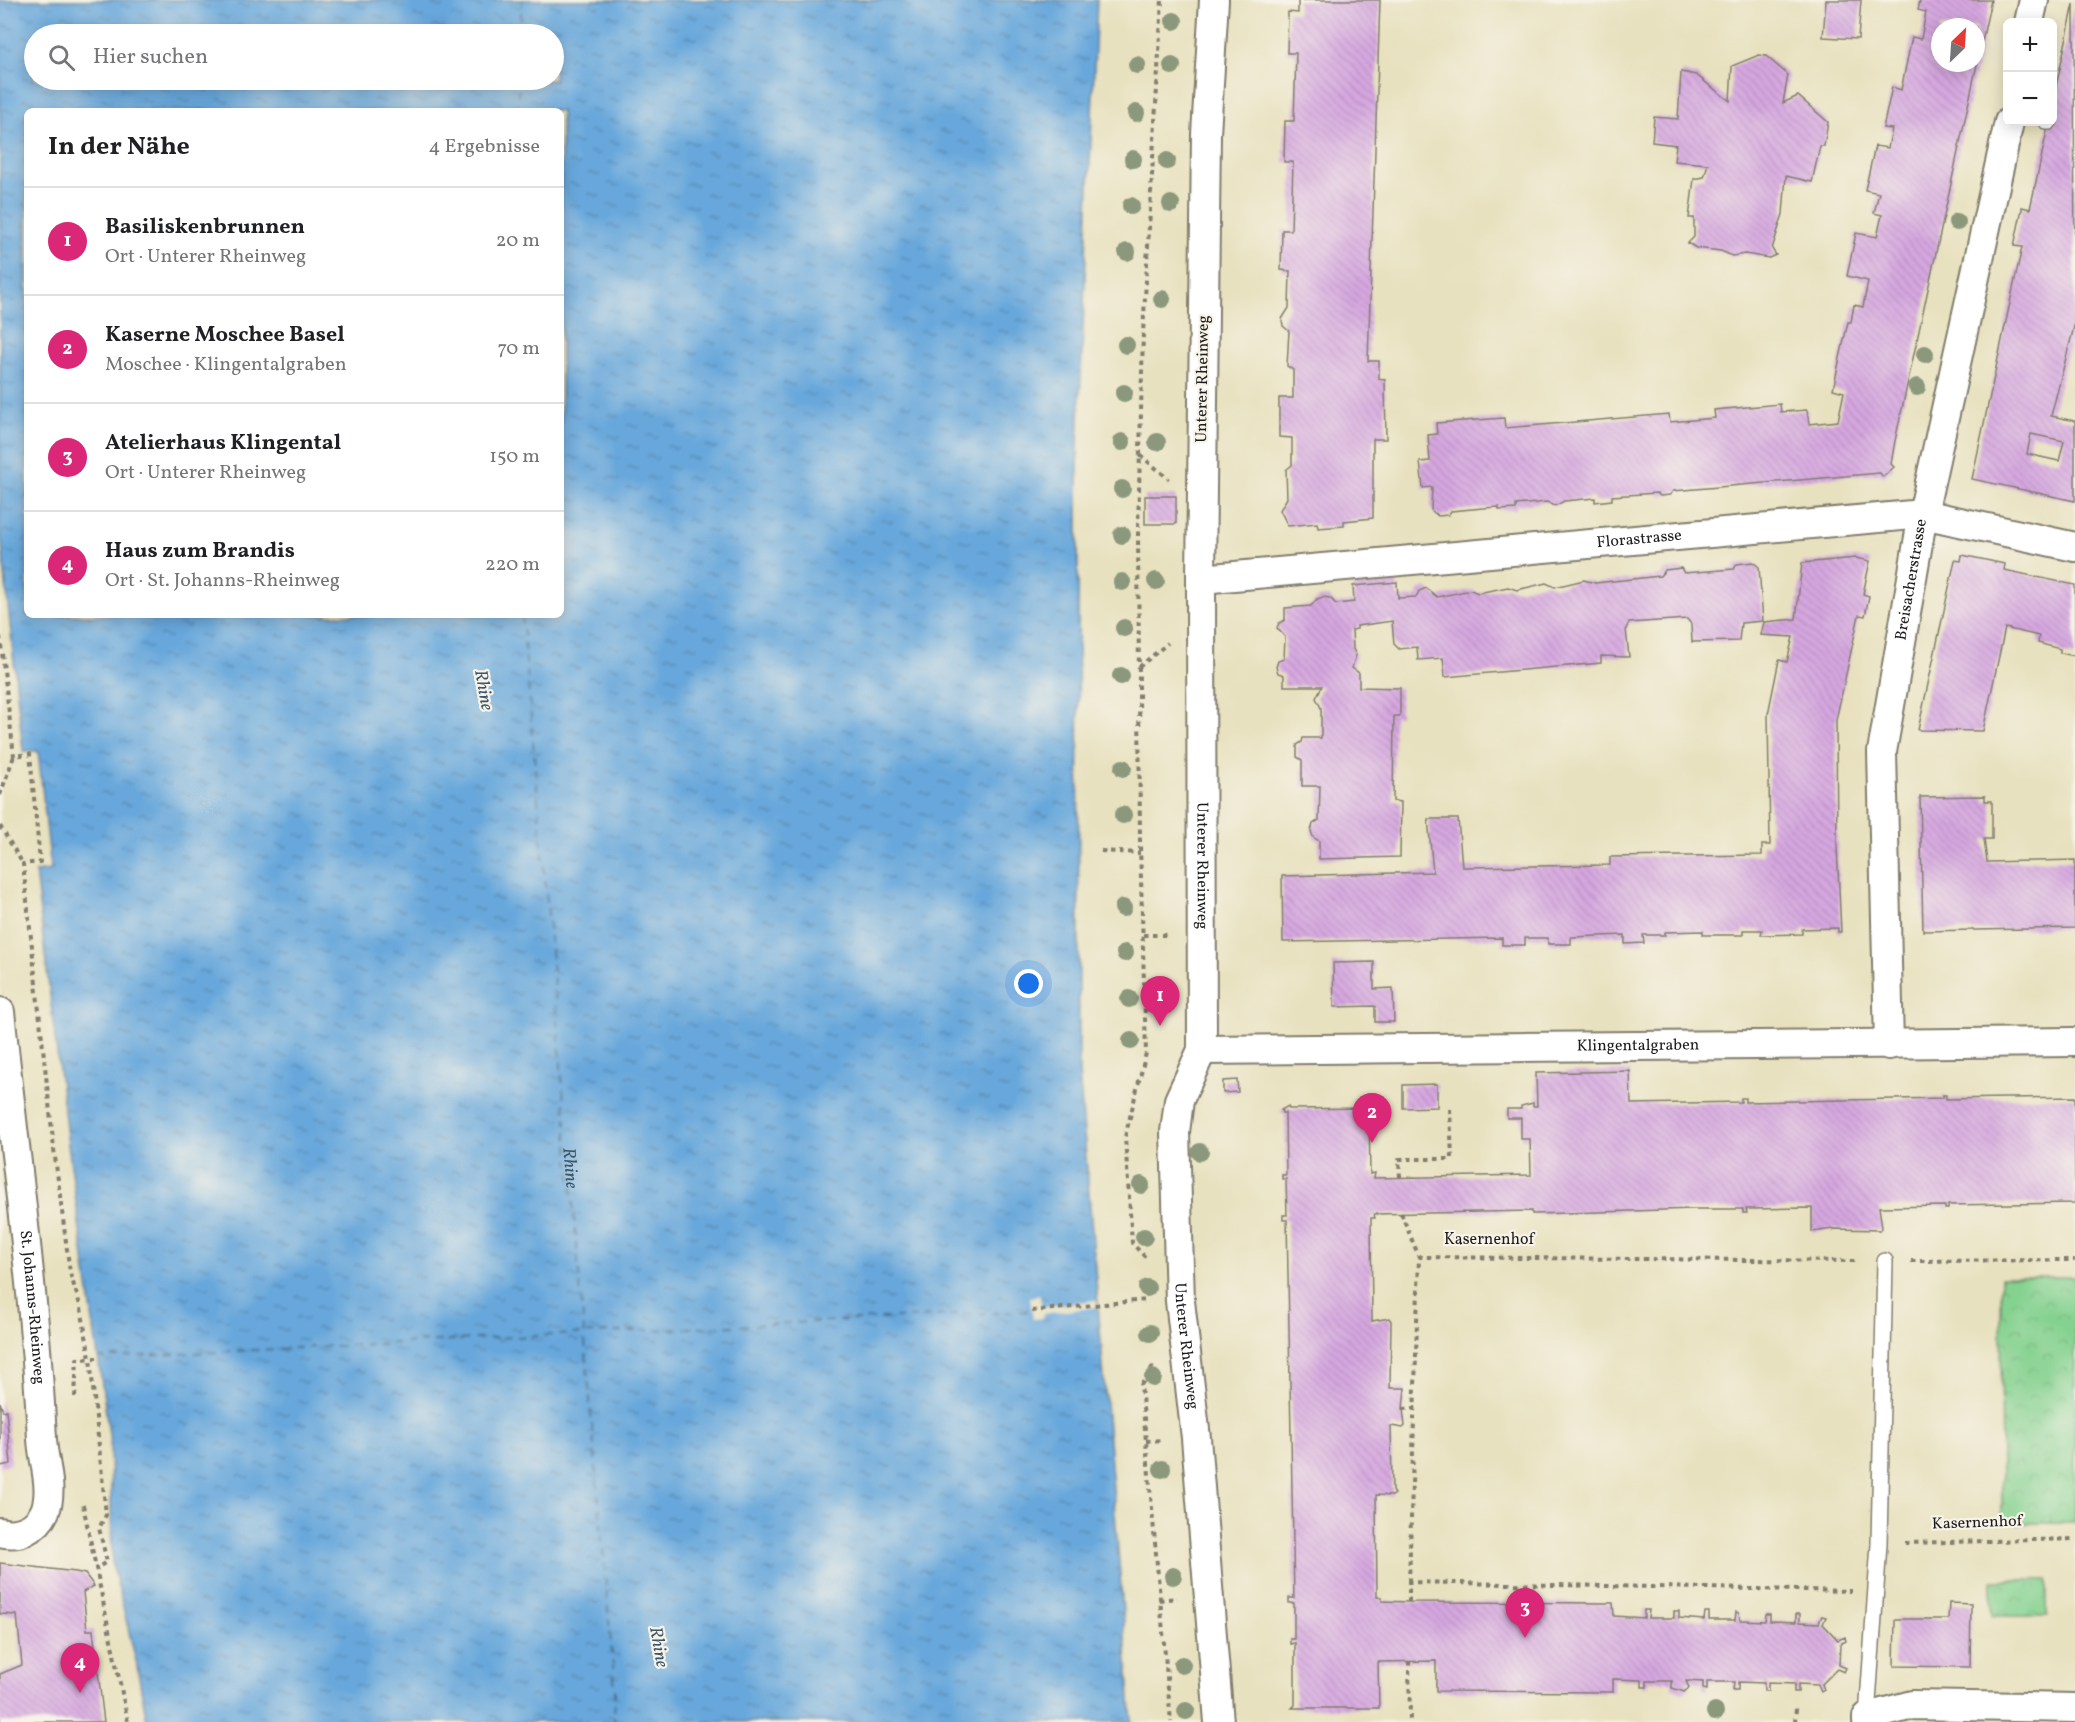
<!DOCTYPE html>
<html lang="de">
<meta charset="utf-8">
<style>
:root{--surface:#fff;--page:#f6f6f6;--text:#202124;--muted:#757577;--line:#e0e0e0;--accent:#db2777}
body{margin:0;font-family:Vollkorn,serif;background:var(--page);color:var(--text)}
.controls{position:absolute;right:18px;top:18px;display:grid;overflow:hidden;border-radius:9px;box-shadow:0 3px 15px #0003}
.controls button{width:54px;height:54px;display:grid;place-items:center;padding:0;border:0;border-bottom:2px solid var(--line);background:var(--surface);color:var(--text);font:30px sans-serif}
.compass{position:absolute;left:1931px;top:18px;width:54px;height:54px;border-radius:50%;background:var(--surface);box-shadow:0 3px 15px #0003;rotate:25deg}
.you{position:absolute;left:1029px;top:984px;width:21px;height:21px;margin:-15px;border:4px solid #fff;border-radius:50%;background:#1a73e8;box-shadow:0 0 0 9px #1a73e833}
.badge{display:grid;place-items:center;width:39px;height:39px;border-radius:50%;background:var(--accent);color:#fff;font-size:20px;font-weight:700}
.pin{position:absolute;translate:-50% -50px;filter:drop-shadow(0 2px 3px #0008)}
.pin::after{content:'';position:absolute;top:32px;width:21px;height:18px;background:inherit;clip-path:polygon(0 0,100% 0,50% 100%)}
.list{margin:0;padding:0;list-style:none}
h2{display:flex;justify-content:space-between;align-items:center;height:78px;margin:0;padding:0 24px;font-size:26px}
h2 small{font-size:20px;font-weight:400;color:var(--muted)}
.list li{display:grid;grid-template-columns:39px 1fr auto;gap:18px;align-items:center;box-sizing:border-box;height:108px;padding:0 24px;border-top:2px solid var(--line)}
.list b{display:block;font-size:22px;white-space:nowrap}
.list p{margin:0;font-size:20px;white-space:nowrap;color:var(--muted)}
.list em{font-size:20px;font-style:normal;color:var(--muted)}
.icon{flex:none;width:33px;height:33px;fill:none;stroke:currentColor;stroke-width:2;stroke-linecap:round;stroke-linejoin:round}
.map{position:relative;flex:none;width:2075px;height:1722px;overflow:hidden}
.search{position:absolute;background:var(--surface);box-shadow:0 3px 15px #0003;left:24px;top:24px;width:540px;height:66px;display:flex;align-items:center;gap:15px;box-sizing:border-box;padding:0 21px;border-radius:33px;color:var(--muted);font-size:22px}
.panel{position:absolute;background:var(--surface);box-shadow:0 3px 15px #0003;left:24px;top:108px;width:540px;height:510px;border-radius:9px}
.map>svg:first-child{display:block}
.park{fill:url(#park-crowns);stroke:#507756;stroke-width:1.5}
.water{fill:url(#water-ripples);stroke:#42627c;stroke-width:1.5;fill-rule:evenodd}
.pier{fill:#e8e1bf}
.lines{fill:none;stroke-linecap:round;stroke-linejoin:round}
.ferry{stroke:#3a5468;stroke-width:1.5;stroke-dasharray:8 6;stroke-linecap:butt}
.building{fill:url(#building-back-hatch);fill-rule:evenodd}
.service-casing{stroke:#827e6e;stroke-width:18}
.minor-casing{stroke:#827e6e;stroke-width:32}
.path{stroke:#827e6e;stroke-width:4;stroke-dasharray:4.5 4.5;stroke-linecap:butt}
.service{stroke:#fff;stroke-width:15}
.minor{stroke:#fff;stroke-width:28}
.tree{fill:#8c987c}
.labels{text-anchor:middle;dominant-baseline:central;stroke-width:4.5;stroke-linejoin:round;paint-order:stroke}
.street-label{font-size:16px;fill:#1c1c1c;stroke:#f7f3e8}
.water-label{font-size:18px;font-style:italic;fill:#3a5468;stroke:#f7f3e8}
</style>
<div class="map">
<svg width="2075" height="1722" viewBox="0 0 2075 1722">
<defs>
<pattern id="park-crowns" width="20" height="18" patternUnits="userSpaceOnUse" patternTransform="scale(1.5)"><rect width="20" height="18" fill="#85d290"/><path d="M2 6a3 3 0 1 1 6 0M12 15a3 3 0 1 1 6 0" fill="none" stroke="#72b47c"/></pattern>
<pattern id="water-ripples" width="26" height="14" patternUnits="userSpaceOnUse" patternTransform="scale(1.5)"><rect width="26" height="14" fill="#68a7db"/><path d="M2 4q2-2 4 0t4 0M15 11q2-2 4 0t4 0" fill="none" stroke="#5587b1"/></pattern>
<pattern id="building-back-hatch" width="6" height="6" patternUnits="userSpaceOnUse" patternTransform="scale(1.5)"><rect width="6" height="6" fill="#d6a7e0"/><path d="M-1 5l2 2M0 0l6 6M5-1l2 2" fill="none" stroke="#b78fc0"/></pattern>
</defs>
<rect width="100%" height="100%" fill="#f7f3e8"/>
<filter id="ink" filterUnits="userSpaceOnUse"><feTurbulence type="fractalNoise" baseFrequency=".0167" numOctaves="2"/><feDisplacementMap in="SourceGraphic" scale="12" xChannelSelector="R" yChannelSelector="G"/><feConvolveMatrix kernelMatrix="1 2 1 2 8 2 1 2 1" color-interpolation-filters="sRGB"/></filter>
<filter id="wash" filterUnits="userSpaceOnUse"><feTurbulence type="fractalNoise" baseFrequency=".008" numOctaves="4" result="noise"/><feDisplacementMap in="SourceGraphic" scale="24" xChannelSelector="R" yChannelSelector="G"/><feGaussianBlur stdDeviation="1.35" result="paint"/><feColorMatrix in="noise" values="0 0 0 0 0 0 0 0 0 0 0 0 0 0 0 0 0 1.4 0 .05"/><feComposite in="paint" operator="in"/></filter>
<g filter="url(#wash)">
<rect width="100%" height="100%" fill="#e8e1bf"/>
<!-- park -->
<g class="park">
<polygon points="2001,1277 2075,1277 2075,1523 2002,1523"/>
<rect x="1992" y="1580" width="55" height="36"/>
</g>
<!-- water -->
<path class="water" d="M0,0H1097L1078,445L1079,1071L1132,1722H147L136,1661L112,1562L110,1442L68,1145L35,872L51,870L38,751H23L0,527ZM34,34H554V80H34ZM27,111H561V615H27Z"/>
<!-- pier -->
<polygon class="pier" points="1040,1295 1041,1307 1097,1300 1097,1307 1042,1314 1043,1318 1033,1319 1030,1297"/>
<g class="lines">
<!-- ferry -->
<g class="ferry">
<polyline points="520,34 522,0"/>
<polyline points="517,111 519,80"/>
<path id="s1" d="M522,615L615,1689L614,1722"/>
<polyline points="97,1358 1032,1311"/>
</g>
</g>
<g id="blocks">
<!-- building -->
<g class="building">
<polygon points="1298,0 1380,0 1368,361 1379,361 1379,379 1385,380 1386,439 1373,439 1373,518 1344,521 1344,526 1318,528 1317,523 1288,526 1280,510 1287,498 1286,470 1292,465 1292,438 1279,437 1279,398 1293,398 1293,370 1287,366 1289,331 1283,326 1282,319 1289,308 1290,271 1281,270 1282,230 1291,230 1293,162 1284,162 1285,121 1294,121 1296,53 1287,53 1288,12 1298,13"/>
<polygon points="1826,0 1861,0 1858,39 1823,37"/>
<path d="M1920,0H1991L1895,441L1891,464L1894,467L1883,477L1880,473L1673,491L1670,495L1660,496L1657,493L1612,496V500L1595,502V498L1564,501L1555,506L1547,502L1516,505V509L1499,510V507L1483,508L1451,511L1448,515L1438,516L1431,510L1432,487L1423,488L1420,462L1430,461L1428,435L1437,434L1436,423L1504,418L1505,428L1669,414L1670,422L1715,418L1714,410L1780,404L1781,412L1807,410L1809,424L1838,421L1844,392L1833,389L1848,322H1851L1854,305L1863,307L1868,281L1847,276L1856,233L1877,237L1882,215L1874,213L1879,193L1865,190L1875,146L1888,148L1892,129L1883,128L1892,87L1901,90L1912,37L1921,39L1926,12L1918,10ZM1940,27H1976V63H1940Z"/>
<path d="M2074,4L2075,323L2051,416L2075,421V501L1972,479L2022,247L2014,246L2022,209V207L2030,209L2049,122H2052V105ZM2031,434L2064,441L2059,461L2027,454Z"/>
<polygon points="1759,55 1766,56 1788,75 1783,103 1798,96 1828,122 1824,146 1820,146 1812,182 1786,176 1783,214 1772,249 1776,255 1769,258 1745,254 1732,256 1721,251 1696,248 1688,243 1694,237 1694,218 1689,218 1694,179 1704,177 1708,164 1674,161 1676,145 1652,142 1654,117 1678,119 1681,72 1696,75 1730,101 1732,66"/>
<rect x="1145" y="496" width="31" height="28"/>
<polygon points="1962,555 2005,564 2004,570 2075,585 2075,656 2060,653 2060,649 2038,643 2039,636 2005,628 1983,731 1918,730 1955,560 1961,561"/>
<polygon points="1856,558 1870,561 1863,594 1869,596 1865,616 1859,615 1836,720 1837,846 1841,932 1838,932 1838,928 1802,929 1802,934 1761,935 1762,930 1743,930 1743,935 1703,935 1703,931 1665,932 1665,935 1643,935 1644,943 1625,944 1625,935 1571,937 1571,944 1548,944 1548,938 1525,938 1525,945 1502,945 1502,938 1283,942 1282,876 1433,872 1428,819 1458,819 1462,867 1610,865 1610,857 1762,855 1762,845 1770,845 1768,714 1779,660 1787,662 1793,637 1761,635 1764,622 1796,619 1802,563"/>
<polygon points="1753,562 1759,567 1763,621 1741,623 1739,641 1692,642 1691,624 1687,619 1629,623 1626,629 1629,657 1601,656 1601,663 1445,677 1443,658 1418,660 1417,647 1399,649 1394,644 1392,621 1357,626 1357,629 1352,630 1353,649 1356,655 1352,668 1359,673 1359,687 1400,688 1400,716 1394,716 1393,801 1401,802 1400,857 1319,859 1319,841 1313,837 1311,831 1313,824 1319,820 1320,786 1302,786 1302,760 1297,757 1297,745 1302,742 1303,738 1321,738 1321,708 1316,698 1322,686 1284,686 1284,675 1278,673 1276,667 1278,661 1284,659 1285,637 1277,628 1279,623 1285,620 1285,608 1311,606 1317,599 1323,597 1330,598 1336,604 1354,602 1353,586 1397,582 1398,598 1416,597 1419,591 1426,588 1437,597 1471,590 1478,593 1508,587 1517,590 1546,583 1555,587 1584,580 1595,583 1660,576 1665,570 1681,568 1684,573 1734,569 1737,564"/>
<polygon points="1985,796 1985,801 1992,801 1992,839 1984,839 1987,862 2075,860 2075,928 1923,931 1920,797"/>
<polygon points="1374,962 1374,989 1393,988 1394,1022 1375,1022 1375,1006 1334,1007 1333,963"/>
<polygon points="1630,1071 1631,1104 1741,1102 1741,1098 1745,1098 1745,1102 1943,1098 1943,1095 1946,1095 1946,1099 2075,1097 2075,1203 1948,1205 1948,1209 1945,1209 1945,1206 1879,1207 1882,1228 1880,1230 1836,1229 1833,1231 1834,1229 1812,1232 1812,1208 1746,1209 1747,1213 1743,1213 1743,1209 1694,1209 1535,1214 1532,1214 1532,1211 1374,1214 1375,1218 1371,1218 1372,1321 1389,1318 1391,1321 1390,1388 1405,1388 1403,1409 1405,1426 1403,1428 1391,1426 1392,1491 1394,1494 1392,1496 1376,1495 1377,1597 1381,1597 1382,1601 1409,1602 1613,1603 1614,1616 1644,1618 1644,1610 1649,1610 1648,1618 1674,1618 1674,1611 1679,1611 1679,1618 1704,1620 1705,1612 1709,1612 1709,1620 1735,1620 1736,1612 1739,1613 1740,1620 1765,1621 1766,1614 1770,1614 1770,1621 1796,1622 1796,1614 1800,1614 1800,1622 1819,1623 1822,1616 1826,1617 1823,1624 1838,1640 1845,1637 1846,1641 1840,1644 1839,1665 1846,1668 1844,1672 1837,1669 1822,1684 1824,1690 1821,1692 1818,1685 1798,1684 1798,1692 1794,1692 1794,1684 1768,1683 1768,1691 1764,1691 1764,1683 1738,1682 1738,1690 1733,1690 1734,1682 1707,1682 1707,1690 1703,1689 1703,1682 1686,1681 1689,1688 1684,1692 1672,1688 1672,1681 1647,1681 1647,1687 1642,1687 1642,1680 1613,1679 1613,1692 1436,1691 1436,1661 1378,1662 1379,1708 1292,1708 1295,1705 1295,1643 1290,1644 1290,1639 1294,1639 1294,1603 1289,1603 1289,1598 1294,1598 1287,1220 1283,1220 1283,1215 1287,1215 1286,1179 1282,1179 1282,1175 1286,1175 1285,1113 1282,1113 1281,1110 1288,1106 1289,1109 1294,1109 1365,1108 1365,1105 1369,1105 1372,1111 1369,1112 1370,1174 1375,1173 1374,1178 1531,1175 1530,1139 1521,1139 1521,1118 1507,1118 1507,1109 1521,1109 1521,1106 1533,1103 1533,1106 1537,1106 1536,1073"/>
<polygon points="1237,1080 1238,1092 1223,1093 1223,1081"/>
<polygon points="1437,1084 1437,1107 1403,1108 1403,1085"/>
<polygon points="0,1402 3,1411 6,1410 11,1464 0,1466"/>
<polygon points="0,1563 76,1572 85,1574 94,1586 83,1592 87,1630 93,1630 104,1722 0,1722 0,1674 22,1665 17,1615 0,1614"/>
<polygon points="1949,1603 1971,1604 1970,1667 1894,1666 1895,1619 1948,1619"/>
</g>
</g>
</g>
<g filter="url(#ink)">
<use href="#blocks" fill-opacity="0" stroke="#827e6e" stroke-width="1.5"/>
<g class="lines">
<!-- service casing -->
<g class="service-casing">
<g id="service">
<polyline points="2047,122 2049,122"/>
<polyline points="1867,1717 1879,1544 1885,1261"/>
</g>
</g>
<!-- minor casing -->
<g class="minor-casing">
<g id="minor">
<path id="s2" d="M1214,0L1206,134L1201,579L1202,1050L1179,1100L1175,1132L1180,1301L1196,1438L1219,1722"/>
<polyline points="2029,22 2034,0"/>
<path id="s3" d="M1201,579L1923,514L2075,547"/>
<path id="s4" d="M0,1012C15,1154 35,1296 42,1439C43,1461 54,1489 45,1511C37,1529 18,1537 0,1532"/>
<path id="s5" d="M1889,1045L1882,752L1923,514L2009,122"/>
<path id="s6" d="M1202,1050L2075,1042"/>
<polyline points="1867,1722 1867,1717 1912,1705 2075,1708"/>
</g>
</g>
<!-- path -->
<g class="path">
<polyline points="1140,455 1169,479"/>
<polyline points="0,636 14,756 30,754 40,862 23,864 54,1149 70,1273 81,1308 90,1358 106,1515 99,1528 107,1562 96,1568"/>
<polyline points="1139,667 1168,643"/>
<polyline points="0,795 14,756"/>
<polyline points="0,826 23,864"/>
<polyline points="1101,851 1140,853"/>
<polyline points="1143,935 1169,935"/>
<polyline points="1400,1177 1399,1159 1452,1159 1450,1109"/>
<polyline points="1401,1213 1419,1257"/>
<polyline points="1145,1257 1132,1243 1125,1137 1146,1053 1140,845 1138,529 1143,333 1162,0"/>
<polyline points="1911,1261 2075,1260"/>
<polyline points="1032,1311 1146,1300"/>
<polyline points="1153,1366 1141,1385 1171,1722"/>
<polyline points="75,1397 77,1359 97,1358"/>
<polyline points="1403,1409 1416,1408"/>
<polyline points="1146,1441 1163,1440"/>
<polyline points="83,1505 128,1722"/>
<polyline points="1905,1543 2075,1539"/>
<polyline points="1409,1582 1419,1257 1858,1261"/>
<polyline points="1159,1600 1177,1598"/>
<polyline points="1409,1602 1409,1582 1851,1591"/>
<polyline points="1409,1661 1410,1722"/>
<polyline points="1795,1722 1796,1708"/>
</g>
<!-- service -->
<use href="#service" class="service"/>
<!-- minor -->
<use href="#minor" class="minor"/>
</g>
<!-- trees -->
<g class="tree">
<circle cx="1174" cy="21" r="9"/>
<circle cx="1137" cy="65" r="9"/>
<circle cx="1172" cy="66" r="9"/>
<circle cx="1136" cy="113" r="9"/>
<circle cx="1133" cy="159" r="9"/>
<circle cx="1167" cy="161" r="9"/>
<circle cx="1171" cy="204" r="9"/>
<circle cx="1131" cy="206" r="9"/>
<circle cx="1957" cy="222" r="9"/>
<circle cx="1127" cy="252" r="9"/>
<circle cx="1162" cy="299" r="9"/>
<circle cx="1126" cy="345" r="9"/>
<circle cx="1925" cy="354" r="9"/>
<circle cx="1917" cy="387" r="9"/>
<circle cx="1124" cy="393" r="9"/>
<circle cx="1122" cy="442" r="9"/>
<circle cx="1157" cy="442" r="9"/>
<circle cx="1122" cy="489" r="9"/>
<circle cx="1122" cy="535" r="9"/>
<circle cx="1156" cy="581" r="9"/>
<circle cx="1122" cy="582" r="9"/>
<circle cx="1124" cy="628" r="9"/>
<circle cx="1121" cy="676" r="9"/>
<circle cx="1123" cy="768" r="9"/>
<circle cx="1123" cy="815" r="9"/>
<circle cx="1123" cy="908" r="9"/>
<circle cx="1125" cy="953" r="9"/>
<circle cx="1129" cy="999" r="9"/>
<circle cx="1131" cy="1041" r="9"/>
<circle cx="1200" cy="1152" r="9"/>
<circle cx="1141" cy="1185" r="9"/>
<circle cx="1144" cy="1237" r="9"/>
<circle cx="1147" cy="1288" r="9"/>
<circle cx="1150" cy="1333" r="9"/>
<circle cx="1153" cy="1378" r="9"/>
<circle cx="1162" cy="1469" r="9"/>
<circle cx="1173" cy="1576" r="9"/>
<circle cx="1182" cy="1665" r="9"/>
<circle cx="1186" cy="1711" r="9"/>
<circle cx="1715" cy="1712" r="9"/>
</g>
</g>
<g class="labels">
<!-- street labels -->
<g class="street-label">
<text transform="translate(1203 379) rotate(-89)">Unterer Rheinweg</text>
<text stroke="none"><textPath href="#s3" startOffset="440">Florastrasse</textPath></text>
<text stroke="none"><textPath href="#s5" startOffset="468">Breisacherstrasse</textPath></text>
<text stroke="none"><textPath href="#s2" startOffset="866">Unterer Rheinweg</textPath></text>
<text stroke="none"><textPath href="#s6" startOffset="436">Klingentalgraben</textPath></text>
<text x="1489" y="1240">Kasernenhof</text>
<text stroke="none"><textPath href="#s4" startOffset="297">St. Johanns-Rheinweg</textPath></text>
<text stroke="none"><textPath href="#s2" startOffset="1352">Unterer Rheinweg</textPath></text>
<text transform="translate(1977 1523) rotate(-2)">Kasernenhof</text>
</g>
<!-- water labels -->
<g class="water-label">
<text transform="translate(483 690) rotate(80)">Rhine</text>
<text stroke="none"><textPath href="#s1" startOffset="555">Rhine</textPath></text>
<text transform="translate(658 1647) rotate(80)">Rhine</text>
</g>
</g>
</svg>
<div class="controls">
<button>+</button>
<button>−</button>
</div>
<svg class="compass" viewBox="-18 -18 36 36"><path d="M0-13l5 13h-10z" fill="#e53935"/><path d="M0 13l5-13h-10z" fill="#757577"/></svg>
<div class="you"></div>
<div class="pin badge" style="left:1160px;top:1026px">1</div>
<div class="pin badge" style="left:1372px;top:1143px">2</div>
<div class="pin badge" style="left:1525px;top:1638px">3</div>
<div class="pin badge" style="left:80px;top:1693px">4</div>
<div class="search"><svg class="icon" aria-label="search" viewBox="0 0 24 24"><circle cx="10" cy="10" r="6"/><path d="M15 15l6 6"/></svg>Hier suchen</div>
<section class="panel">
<h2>In der Nähe<small>4 Ergebnisse</small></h2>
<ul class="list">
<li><span class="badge">1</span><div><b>Basiliskenbrunnen</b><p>Ort · Unterer Rheinweg</p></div><em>20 m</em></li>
<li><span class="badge">2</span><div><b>Kaserne Moschee Basel</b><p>Moschee · Klingentalgraben</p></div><em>70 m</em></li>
<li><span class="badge">3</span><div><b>Atelierhaus Klingental</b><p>Ort · Unterer Rheinweg</p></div><em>150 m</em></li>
<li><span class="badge">4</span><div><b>Haus zum Brandis</b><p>Ort · St. Johanns-Rheinweg</p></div><em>220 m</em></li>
</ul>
</section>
</div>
